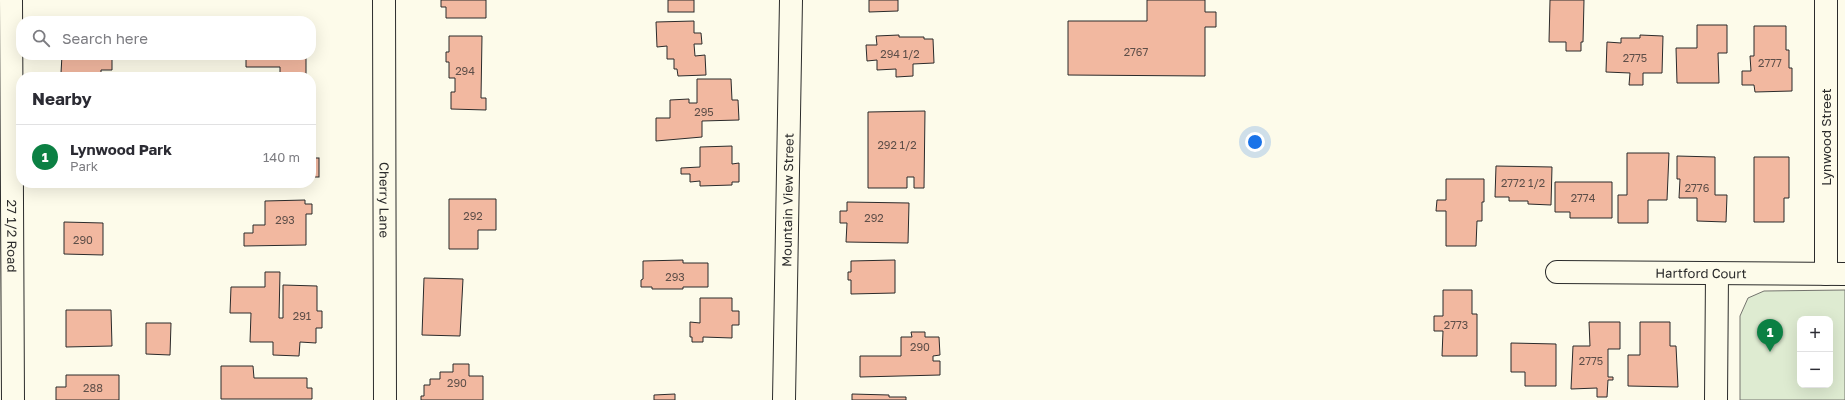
<!DOCTYPE html>
<meta charset="utf-8">
<style>
:root{--surface:#fff;--page:#f2f2f3;--text:#2b2b33;--muted:#7c7c81;--line:#e1e1e2;--accent:#0b8043}
body{margin:0;font-family:"Golos Text",sans-serif;background:var(--page);color:var(--text)}
.controls{position:absolute;right:12px;bottom:12px;display:grid;overflow:hidden;border-radius:8px;box-shadow:0 4px 16px #0002}
.controls button{width:36px;height:36px;display:grid;place-items:center;padding:0;border:0;border-bottom:1px solid var(--line);background:var(--surface);color:var(--text);font:20px sans-serif}
.you{position:absolute;left:1255px;top:142px;width:14px;height:14px;margin:-10px;border:3px solid #fff;border-radius:50%;background:#1a73e8;box-shadow:0 0 0 6px #1a73e833}
.badge{display:grid;place-items:center;width:26px;height:26px;border-radius:50%;background:var(--accent);color:#fff;font-size:13px;font-weight:700}
.pin{position:absolute;translate:-50% -33px;filter:drop-shadow(0 1px 2px #0008)}
.pin::after{content:'';position:absolute;top:21px;width:14px;height:12px;background:inherit;clip-path:polygon(0 0,100% 0,50% 100%)}
.list{margin:0;padding:0;list-style:none}
h2{display:flex;justify-content:space-between;align-items:center;height:52px;margin:0;padding:0 16px;font-size:17px}
h2 small{font-size:13px;font-weight:400;color:var(--muted)}
.list li{display:grid;grid-template-columns:26px 1fr auto;gap:12px;align-items:center;box-sizing:border-box;height:64px;padding:0 16px;border-top:1px solid var(--line)}
.list b{display:block;font-size:15px;white-space:nowrap}
.list p{margin:0;font-size:13px;white-space:nowrap;color:var(--muted)}
.list em{font-size:13px;font-style:normal;color:var(--muted)}
.icon{flex:none;width:22px;height:22px;fill:none;stroke:currentColor;stroke-width:2;stroke-linecap:round;stroke-linejoin:round}
.map{position:relative;flex:none;width:1845px;height:400px;overflow:hidden}
.search{position:absolute;background:var(--surface);box-shadow:0 4px 16px #0002;left:16px;top:16px;width:300px;height:44px;display:flex;align-items:center;gap:10px;box-sizing:border-box;padding:0 14px;border-radius:16px;color:var(--muted);font-size:15px}
.panel{position:absolute;background:var(--surface);box-shadow:0 4px 16px #0002;left:16px;top:72px;width:300px;height:116px;border-radius:16px}
.map>svg:first-child{display:block}
.green{fill:#deebd1;stroke:#74746e;fill-rule:evenodd}
.building{fill:#f2b8a0;stroke:#2b2b2b}
.lines{fill:none;stroke-linecap:round;stroke-linejoin:round}
.street-casing{stroke:#2b2b2b;stroke-width:24}
.street{stroke:#fdfbea;stroke-width:22}
.labels{text-anchor:middle;dominant-baseline:central;stroke-width:3;stroke-linejoin:round;paint-order:stroke}
.number-label{font-size:11px;fill:#5d4e48}
.street-label{font-size:13px;fill:#2b2b2b;stroke:#fdfbea}
</style>
<div class="map">
<svg width="1845" height="400" viewBox="0 0 1845 400">
<rect width="100%" height="100%" fill="#fdfbea"/>
<!-- green -->
<path class="green" d="M1845,290V400H1740V316L1748,298L1764,291ZM1800,319H1830V385H1800Z"/>
<!-- building -->
<g class="building">
<polygon points="441,0 486,0 486,18 446,18 446,7 441,7"/>
<rect x="668" y="0" width="26" height="12"/>
<polygon points="869,0 898,0 898,11 869,12"/>
<polygon points="1147,0 1205,0 1205,12 1216,12 1216,27 1205,27 1205,76 1068,75 1068,21 1147,21"/>
<polygon points="1550,0 1584,0 1583,42 1581,42 1581,51 1566,51 1566,42 1549,42"/>
<polygon points="694,21 694,33 701,33 702,44 694,44 695,56 705,55 706,75 678,76 677,69 674,69 674,59 667,59 667,46 657,47 656,22"/>
<polygon points="1697,25 1727,25 1727,53 1718,53 1719,83 1677,83 1676,48 1697,48"/>
<polygon points="1754,26 1786,26 1786,50 1789,50 1789,68 1792,68 1792,91 1755,92 1754,85 1742,85 1742,71 1751,71 1750,56 1754,56"/>
<polygon points="899,35 899,37 924,37 924,39 933,39 934,63 913,64 913,76 896,77 896,69 877,70 877,60 867,61 866,45 877,45 876,36"/>
<polygon points="1640,35 1663,36 1662,73 1643,73 1643,85 1629,85 1630,73 1606,72 1607,42 1621,43 1621,38 1640,38"/>
<polygon points="449,36 482,36 481,98 486,98 486,110 451,109 451,92 455,92 455,78 449,78 449,62 446,62 446,52 449,52"/>
<polygon points="62,55 112,56 112,70 101,70 101,73 89,73 89,76 78,76 78,73 61,73"/>
<polygon points="246,55 306,55 306,77 280,77 280,67 246,67"/>
<polygon points="697,79 731,79 732,100 738,100 739,120 702,121 702,137 656,141 656,118 670,118 670,100 689,99 689,103 697,103"/>
<polygon points="925,111 924,188 914,188 914,177 907,177 907,188 868,188 868,112"/>
<polygon points="732,146 732,164 739,163 739,182 732,182 732,185 700,186 700,181 690,182 690,174 681,174 681,168 700,167 700,147"/>
<polygon points="1627,153 1669,153 1667,200 1648,200 1648,223 1618,223 1618,195 1627,195"/>
<polygon points="1677,156 1715,157 1715,195 1727,195 1726,222 1697,221 1697,198 1679,198 1680,179 1677,179"/>
<polygon points="1754,157 1789,157 1789,198 1784,198 1784,222 1754,222"/>
<rect x="311" y="158" width="8" height="19"/>
<polygon points="1496,166 1552,167 1551,205 1528,204 1528,201 1509,201 1509,197 1495,197"/>
<polygon points="1446,179 1484,179 1484,202 1482,202 1482,221 1477,221 1476,246 1446,246 1446,211 1436,211 1437,200 1446,200"/>
<polygon points="1555,182 1612,182 1612,218 1570,218 1570,212 1555,212"/>
<polygon points="449,199 496,199 496,230 478,230 478,249 449,249"/>
<polygon points="305,200 305,204 312,204 312,214 306,214 306,245 244,246 244,233 253,233 253,225 265,225 265,201"/>
<polygon points="847,202 909,203 908,243 846,242 847,223 840,223 840,211 847,211"/>
<polygon points="64,222 103,223 103,255 64,254"/>
<polygon points="683,260 683,263 708,263 708,287 683,287 683,289 652,289 652,287 641,287 641,280 643,279 643,261"/>
<polygon points="895,260 895,293 851,294 851,280 848,280 848,272 851,272 851,261"/>
<polygon points="265,272 280,272 279,318 283,318 283,285 317,286 317,311 322,311 322,328 316,328 316,343 300,342 299,356 273,355 273,342 250,342 251,313 230,313 231,287 265,287"/>
<polygon points="424,278 463,279 460,336 422,335"/>
<polygon points="1443,290 1472,290 1472,314 1477,314 1477,356 1442,356 1443,331 1434,331 1434,316 1443,316"/>
<polygon points="700,298 732,298 732,311 739,311 739,325 732,325 732,338 703,337 703,342 692,342 692,337 690,337 690,322 700,323"/>
<polygon points="66,310 111,310 112,346 66,347"/>
<polygon points="1589,322 1620,322 1620,349 1608,349 1608,377 1613,377 1613,380 1608,380 1607,397 1597,397 1597,388 1571,389 1573,346 1590,346"/>
<polygon points="1640,322 1670,322 1670,346 1676,346 1678,387 1628,386 1628,355 1640,355"/>
<polygon points="146,323 171,323 170,355 146,354"/>
<polygon points="911,332 925,332 925,337 939,337 940,355 933,356 933,361 940,361 940,375 860,377 860,356 901,356 901,337 912,337"/>
<polygon points="1511,343 1556,344 1556,386 1525,386 1525,372 1511,372"/>
<polygon points="453,364 469,364 469,376 483,376 483,400 421,400 421,396 424,396 424,385 430,385 430,379 440,379 440,372 453,372"/>
<polygon points="221,366 253,366 254,378 307,378 307,388 312,388 312,399 221,399"/>
<polygon points="66,375 119,375 119,400 56,400 56,387 66,387"/>
<polygon points="675,394 675,400 654,400 654,395"/>
<polygon points="852,394 889,395 889,397 906,397 906,400 852,400"/>
</g>
<g class="lines">
<!-- street casing -->
<g class="street-casing">
<g id="street">
<path id="s1" d="M11,0L13,400"/>
<path id="s2" d="M384,0L385,400"/>
<polyline points="1826,0 1826,274"/>
<path id="s3" d="M1557,272L1845,274"/>
<path id="s4" d="M784,400L791,0"/>
<polyline points="1716,400 1717,274"/>
</g>
</g>
<!-- street -->
<use href="#street" class="street"/>
</g>
<g class="labels">
<!-- number labels -->
<g class="number-label">
<text x="1136" y="51">2767</text>
<text x="900" y="53">294 1/2</text>
<text x="1635" y="57">2775</text>
<text x="1770" y="62">2777</text>
<text x="465" y="70">294</text>
<text x="704" y="111">295</text>
<text x="897" y="144">292 1/2</text>
<text x="1523" y="182">2772 1/2</text>
<text x="1697" y="187">2776</text>
<text x="1583" y="197">2774</text>
<text x="473" y="215">292</text>
<text x="874" y="217">292</text>
<text x="285" y="219">293</text>
<text x="83" y="239">290</text>
<text x="675" y="276">293</text>
<text x="302" y="315">291</text>
<text x="1456" y="324">2773</text>
<text x="920" y="346">290</text>
<text x="1591" y="360">2775</text>
<text x="457" y="382">290</text>
<text x="93" y="387">288</text>
</g>
<!-- street labels -->
<g class="street-label">
<text transform="translate(1826 137) rotate(-90)">Lynwood Street</text>
<text stroke="none"><textPath href="#s2" startOffset="200">Cherry Lane</textPath></text>
<text stroke="none"><textPath href="#s4" startOffset="200">Mountain View Street</textPath></text>
<text stroke="none"><textPath href="#s1" startOffset="236">27 1/2 Road</textPath></text>
<text stroke="none"><textPath href="#s3" startOffset="144">Hartford Court</textPath></text>
</g>
</g>
</svg>
<div class="controls">
<button>+</button>
<button>−</button>
</div>
<div class="you"></div>
<div class="pin badge" style="left:1770px;top:352px">1</div>
<div class="search"><svg class="icon" aria-label="search" viewBox="0 0 24 24"><circle cx="10" cy="10" r="6"/><path d="M15 15l6 6"/></svg>Search here</div>
<section class="panel">
<h2>Nearby<small></small></h2>
<ul class="list">
<li><span class="badge">1</span><div><b>Lynwood Park</b><p>Park</p></div><em>140 m</em></li>
</ul>
</section>
</div>
